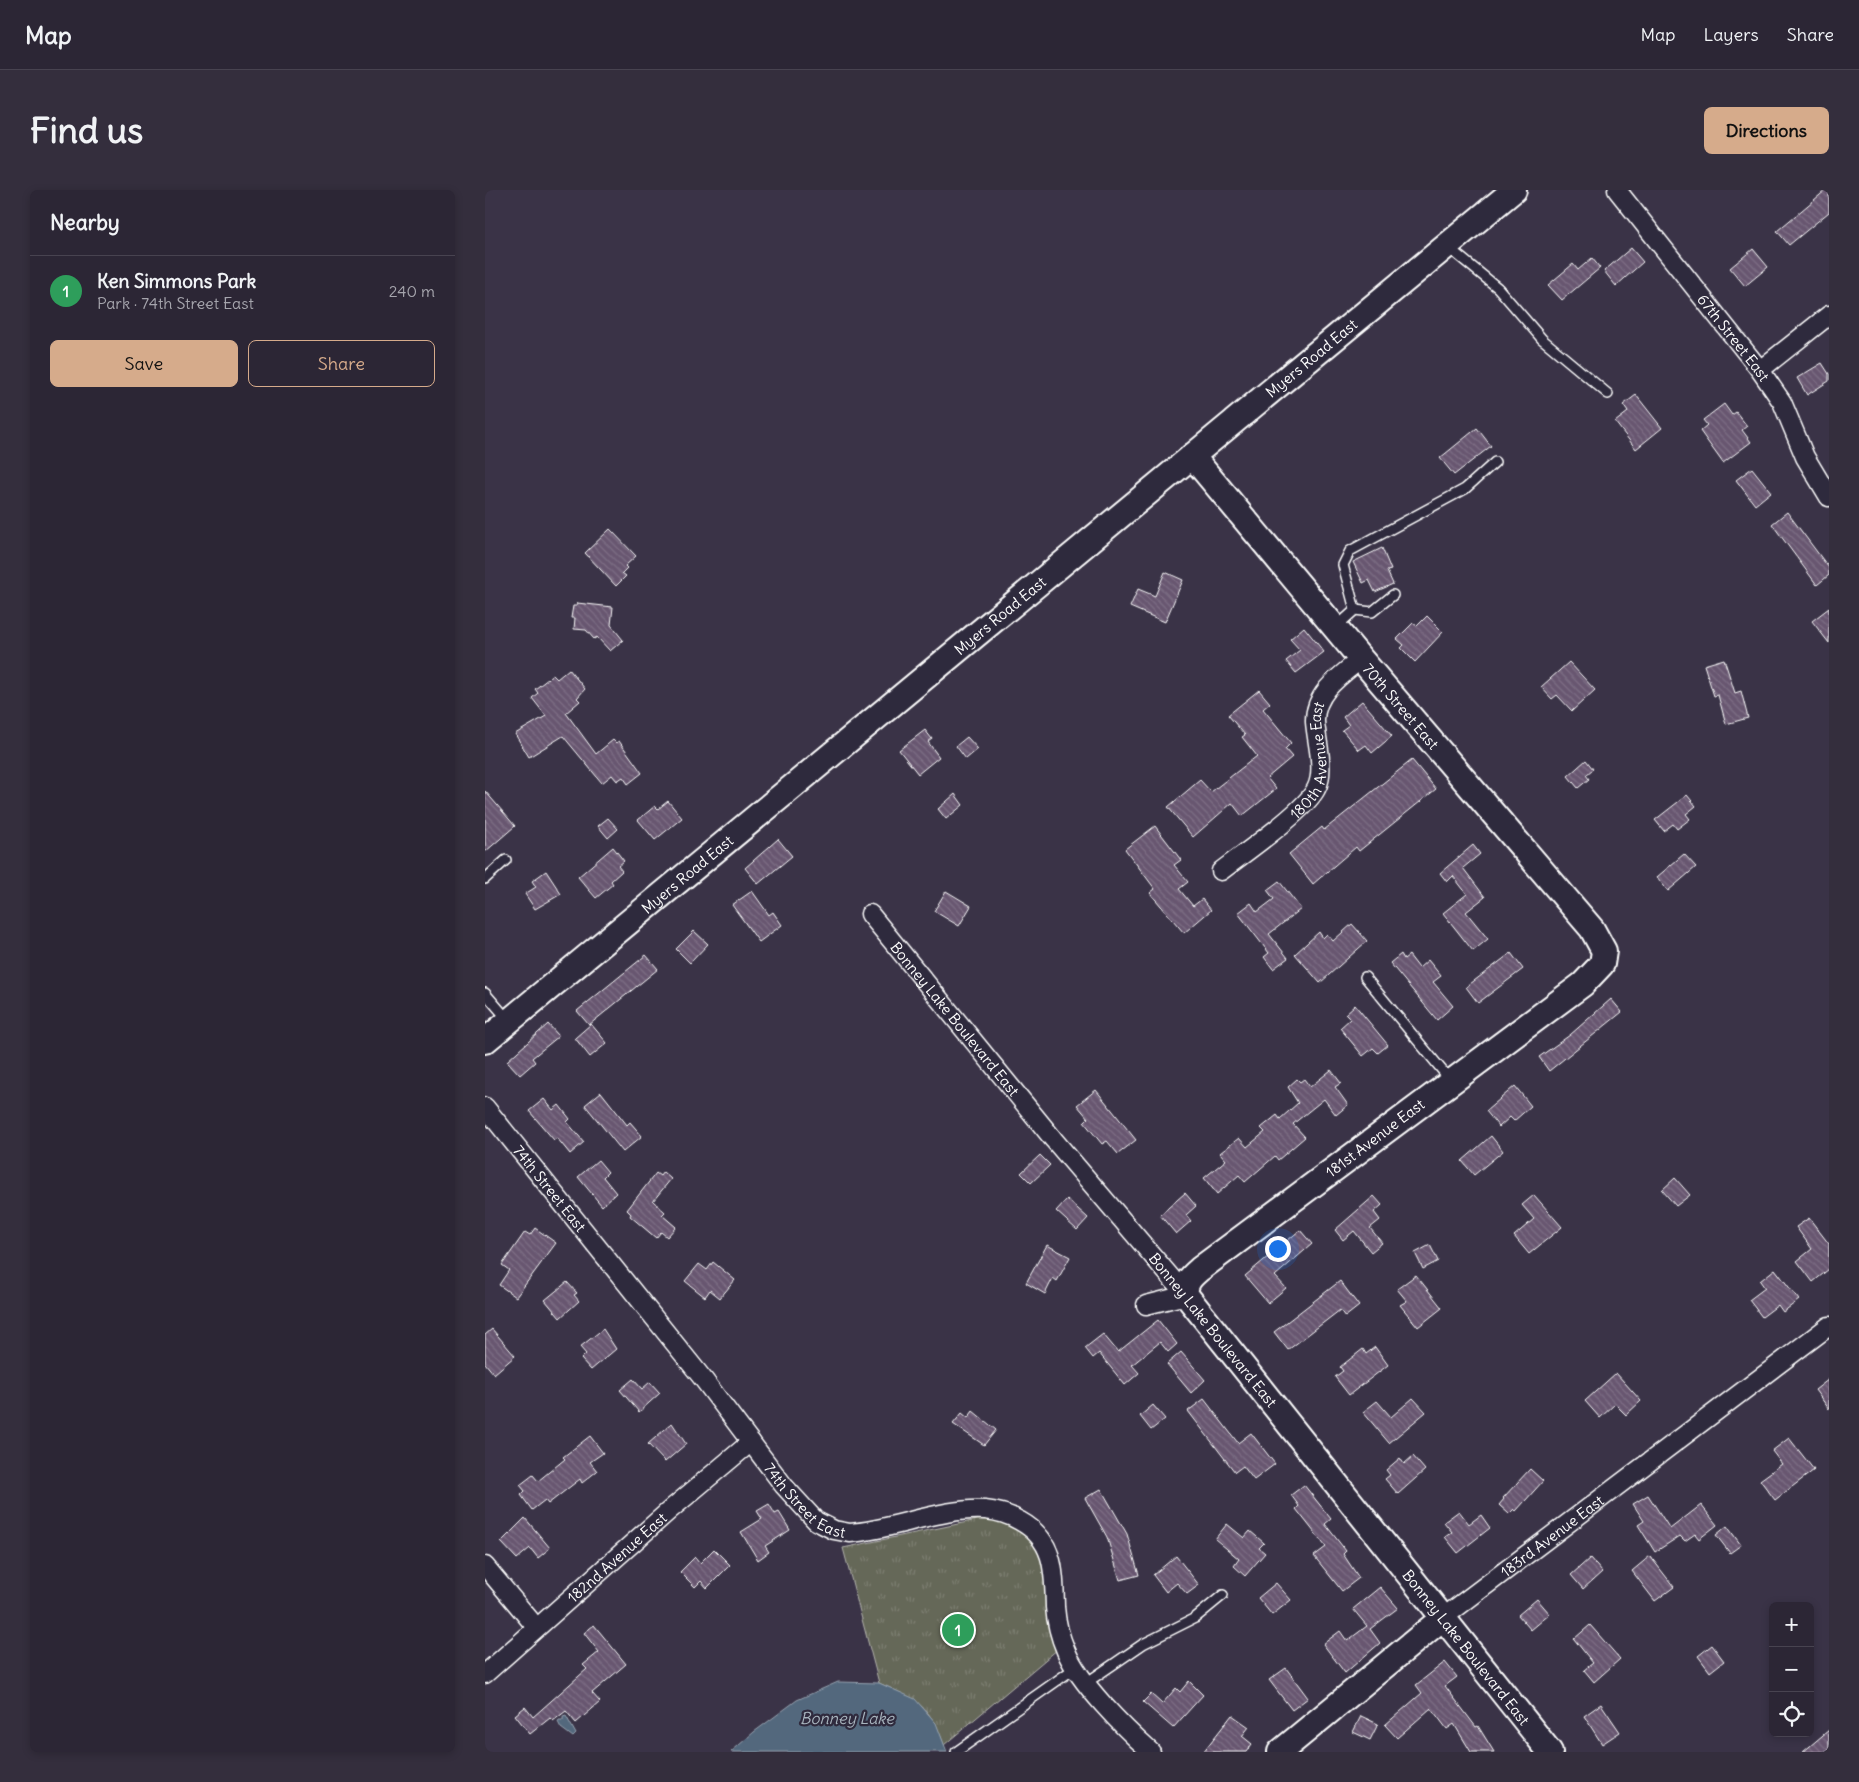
<!DOCTYPE html>
<meta charset="utf-8">
<style>
:root{--surface:#2c2635;--page:#342e3d;--text:#f1f3f6;--muted:#a6a5ad;--line:#484350;--accent:#d6ab8b}
body{margin:0;font-family:Delius,sans-serif;background:var(--page);color:var(--text)}
.controls{position:absolute;right:15px;bottom:15px;display:grid;overflow:hidden;border-radius:8px;box-shadow:0 2px 8px #0003}
.controls button{width:45px;height:45px;display:grid;place-items:center;padding:0;border:0;border-bottom:1px solid var(--line);background:var(--surface);color:var(--text);font:25px sans-serif}
.you{position:absolute;left:792px;top:1058px;width:18px;height:18px;margin:-12px;border:4px solid #fff;border-radius:50%;background:#1a73e8;box-shadow:0 0 0 8px #1a73e833}
.badge{display:grid;place-items:center;width:32px;height:32px;border-radius:50%;background:var(--accent);color:#fff;font-size:16px;font-weight:700}
.pin{position:absolute;translate:-50% -50%;border:2px solid #fff;box-shadow:0 1px 5px #0006}
.list{margin:0;padding:0;list-style:none}
h2{display:flex;justify-content:space-between;align-items:center;height:65px;margin:0;padding:0 20px;font-size:21px}
h2 small{font-size:16px;font-weight:400;color:var(--muted)}
.list li{display:grid;grid-template-columns:32px 1fr auto;gap:15px;align-items:center;box-sizing:border-box;height:70px;padding:0 20px;border-top:1px solid var(--line)}
.list b{display:block;font-size:19px;white-space:nowrap}
.list p{margin:0;font-size:16px;white-space:nowrap;color:var(--muted)}
.list em{font-size:16px;font-style:normal;color:var(--muted)}
.actions{display:flex;gap:10px;padding:15px 20px}
.actions a{flex:1;padding:11px 0;border:1px solid var(--accent);border-radius:8px;text-align:center;font-size:18px;color:var(--accent)}
.actions .main{background:var(--accent);color:#111}
.icon{flex:none;width:28px;height:28px;fill:none;stroke:currentColor;stroke-width:2;stroke-linecap:round;stroke-linejoin:round}
.map{position:relative;flex:none;width:1344px;height:1562px;overflow:hidden;border-radius:8px}
header{display:flex;align-items:center;gap:30px;box-sizing:border-box;height:70px;padding:0 25px;background:var(--surface);border-bottom:1px solid var(--line)}
header strong{font-size:24px}
nav{display:flex;gap:28px;margin-inline-start:auto;font-size:18px}
.intro{display:flex;align-items:center;justify-content:space-between;box-sizing:border-box;height:120px;padding:0 30px}
h1{margin:0;font-size:35px}
.button{padding:12px 22px;border-radius:8px;background:var(--accent);color:#111;font-size:18px;font-weight:700}
main{display:flex;gap:30px;padding:0 30px}
aside{flex:1;background:var(--surface);border-radius:8px;box-shadow:0 2px 8px #0003}
.map>svg:first-child{display:block}
.grass{fill:url(#grass-tufts);stroke:#b2b3ac}
.water{fill:#52687d;stroke:#97a4b1}
.building{fill:url(#building-back-hatch);stroke:#fff}
.lines{fill:none;stroke-linecap:round;stroke-linejoin:round}
.lane-casing{stroke:#fff;stroke-width:12}
.street-casing{stroke:#fff;stroke-width:21}
.secondary-casing{stroke:#fff;stroke-width:28}
.lane{stroke:#2f2a3d;stroke-width:9}
.street{stroke:#2f2a3d;stroke-width:18}
.secondary{stroke:#2f2a3d;stroke-width:24}
.labels{text-anchor:middle;dominant-baseline:central;stroke-width:4.5;stroke-linejoin:round;paint-order:stroke}
.street-label{font-size:15px;fill:#fff;stroke:#2f2a3d}
.water-label{font-size:16px;font-style:italic;fill:#a8b4be;stroke:#2f2a3d}
</style>
<header>
<strong>Map</strong>
<nav><a>Map</a><a>Layers</a><a>Share</a></nav>
</header>
<div class="intro"><h1>Find us</h1><a class="button">Directions</a></div>
<main>
<aside>
<h2>Nearby<small></small></h2>
<ul class="list">
<li><span class="badge" style="background:#2e9e5b">1</span><div><b>Ken Simmons Park</b><p>Park · 74th Street East</p></div><em>240 m</em></li>
</ul>
<div class="actions"><a class="main">Save</a><a>Share</a></div>
</aside>
<div class="map">
<svg width="1344" height="1562" viewBox="0 0 1344 1562">
<defs>
<pattern id="grass-tufts" width="24" height="20" patternUnits="userSpaceOnUse" patternTransform="scale(1.25)"><rect width="24" height="20" fill="#656758"/><path d="M3 7l-1-3M5 7V3M7 7l1-3M15 17l-1-3M17 17v-4M19 17l1-3" fill="none" stroke="#7c7e71"/></pattern>
<pattern id="building-back-hatch" width="6" height="6" patternUnits="userSpaceOnUse" patternTransform="scale(1.25)"><rect width="6" height="6" fill="#675670"/><path d="M-1 5l2 2M0 0l6 6M5-1l2 2" fill="none" stroke="#7e6f85"/></pattern>
</defs>
<rect width="100%" height="100%" fill="#3a3347"/>
<filter id="ink" filterUnits="userSpaceOnUse"><feTurbulence type="fractalNoise" baseFrequency=".02" numOctaves="2"/><feDisplacementMap in="SourceGraphic" scale="10" xChannelSelector="R" yChannelSelector="G"/><feConvolveMatrix kernelMatrix="1 2 1 2 8 2 1 2 1" color-interpolation-filters="sRGB"/></filter>
<g filter="url(#ink)">
<!-- grass -->
<path class="grass" d="M497,1329C526,1331 547,1344 558,1371L573,1459L459,1555C445,1515 432,1510 394,1493L358,1358Z"/>
<!-- water -->
<g class="water">
<polygon points="353,1492 394,1493 430,1509 451,1533 462,1562 246,1562 269,1542 312,1510"/>
<polygon points="81,1526 91,1544 88,1547 76,1538 73,1532 74,1530 78,1530 78,1527"/>
</g>
<!-- building -->
<g class="building">
<polygon points="1341,0 1344,0 1344,22 1304,55 1292,41"/>
<polygon points="1146,58 1158,72 1131,96 1119,81"/>
<polygon points="1268,59 1283,77 1260,96 1245,78"/>
<polygon points="1107,68 1115,78 1077,110 1063,95 1088,74 1093,80"/>
<polygon points="1337,173 1344,184 1344,191 1322,205 1312,188"/>
<polygon points="1151,205 1177,238 1151,259 1130,232 1143,222 1138,215"/>
<polygon points="1239,214 1247,225 1251,222 1262,236 1257,240 1266,252 1238,273 1215,241 1222,235 1218,230"/>
<polygon points="992,238 1006,256 969,285 955,268"/>
<polygon points="1267,278 1286,302 1270,315 1251,290"/>
<polygon points="1302,322 1344,378 1344,385 1332,395 1287,334"/>
<polygon points="125,339 151,366 140,376 142,378 137,383 141,386 131,396 100,363"/>
<polygon points="897,358 906,380 902,381 908,394 890,402 884,390 878,393 868,372"/>
<polygon points="680,382 698,390 680,432 645,417 653,399 670,406"/>
<polygon points="92,413 128,417 126,435 138,450 125,461 112,447 109,449 101,440 89,439 90,428 86,428 88,416 92,416"/>
<polygon points="1344,418 1344,453 1327,431"/>
<polygon points="942,426 958,442 930,472 916,458 919,455 912,449 928,433 932,436"/>
<polygon points="819,437 839,462 811,483 801,471 815,460 805,449"/>
<polygon points="1239,469 1250,503 1256,501 1263,528 1241,534 1233,505 1229,506 1219,475"/>
<polygon points="1084,472 1110,500 1087,521 1072,505 1067,509 1056,497"/>
<polygon points="84,479 100,499 92,508 95,511 81,523 111,564 128,550 131,553 134,551 157,583 143,594 138,587 132,591 127,585 117,593 78,546 44,567 30,544 61,526 47,508 53,503 50,499 68,485 72,489"/>
<polygon points="774,500 785,513 778,519 806,553 800,559 807,567 782,588 791,599 757,626 747,613 708,647 683,617 715,590 726,602 772,566 757,547 760,545 743,525"/>
<polygon points="877,511 907,546 887,563 881,555 874,560 857,540 864,535 858,527"/>
<polygon points="440,540 447,549 443,552 454,567 433,584 414,560"/>
<polygon points="482,547 493,559 481,569 471,556"/>
<polygon points="927,570 951,599 874,661 871,657 828,694 804,664 837,637 839,640"/>
<polygon points="1101,570 1108,579 1101,585 1104,589 1093,598 1083,586"/>
<polygon points="0,601 30,636 0,662"/>
<polygon points="470,604 478,615 461,629 453,619"/>
<polygon points="1202,605 1211,616 1201,624 1205,629 1192,639 1188,634 1179,641 1170,630"/>
<polygon points="183,611 197,628 170,650 153,630 170,616 173,619"/>
<polygon points="123,628 133,639 123,648 113,636"/>
<polygon points="670,636 696,670 689,675 703,692 694,699 708,716 717,709 726,720 699,743 665,703 670,699 640,659"/>
<polygon points="293,649 307,666 273,694 260,678"/>
<polygon points="988,655 995,664 978,678 1000,707 981,722 1003,749 988,761 958,723 982,704 968,686 962,692 955,683"/>
<polygon points="128,657 139,671 133,676 137,681 126,691 128,694 111,708 93,687"/>
<polygon points="1199,664 1211,677 1183,701 1172,687"/>
<polygon points="61,681 76,704 50,719 40,704 51,697 47,691"/>
<polygon points="794,691 816,719 784,744 803,768 788,779 779,767 784,763 753,723 766,713 772,722 789,709 782,700"/>
<polygon points="267,701 284,725 288,722 297,735 274,752 247,715"/>
<polygon points="461,701 486,716 474,736 449,721"/>
<polygon points="867,734 882,751 835,793 810,764 834,742 838,748 842,744 848,751"/>
<polygon points="209,741 223,754 205,773 191,759"/>
<polygon points="1026,763 1038,779 993,813 981,797"/>
<polygon points="916,764 919,769 924,765 934,778 943,770 956,786 948,792 968,816 952,830 905,773"/>
<polygon points="161,765 173,779 104,835 92,821"/>
<polygon points="1126,809 1137,822 1064,881 1054,867 1085,845"/>
<polygon points="870,815 903,855 893,863 888,858 878,866 855,838 865,829 860,824"/>
<polygon points="63,834 74,846 47,868 50,872 35,885 22,871"/>
<polygon points="106,834 122,853 105,867 90,848"/>
<polygon points="846,880 856,893 850,897 863,915 851,925 839,909 808,934 820,947 793,970 790,966 760,992 754,985 732,1004 719,988 741,970 735,963 754,948 762,957 780,942 776,938 792,925 795,929 813,913 803,897 812,889 815,892 819,889 825,897"/>
<polygon points="1030,896 1046,916 1029,931 1025,927 1014,937 1001,921"/>
<polygon points="611,900 651,950 633,964 622,951 617,954 599,932 603,928 592,915"/>
<polygon points="116,902 142,935 145,932 157,946 138,962 100,915"/>
<polygon points="59,909 68,920 74,915 85,929 82,932 99,952 85,964 72,948 69,950 44,921"/>
<polygon points="1006,946 1018,961 989,985 977,971"/>
<polygon points="555,965 565,975 546,993 536,983"/>
<polygon points="113,970 123,982 118,987 131,1003 117,1016 93,987"/>
<polygon points="178,982 186,989 168,1011 180,1022 177,1025 191,1037 182,1047 176,1042 171,1048 145,1026 146,1024 142,1020 171,983 175,986"/>
<polygon points="1190,988 1205,1005 1191,1016 1177,1000"/>
<polygon points="700,1003 711,1016 701,1025 706,1031 691,1044 675,1025"/>
<polygon points="1049,1005 1077,1037 1044,1064 1029,1046 1049,1029 1037,1015"/>
<polygon points="889,1006 897,1015 889,1022 895,1030 885,1038 897,1053 886,1062 869,1041 858,1050 850,1040"/>
<polygon points="582,1009 603,1028 592,1040 571,1021"/>
<polygon points="1324,1028 1344,1054 1344,1079 1328,1092 1312,1071 1327,1059 1311,1037"/>
<polygon points="50,1038 71,1053 31,1107 14,1095 24,1080 17,1075 40,1042 45,1045"/>
<polygon points="815,1040 827,1054 790,1086 801,1098 783,1113 760,1086"/>
<polygon points="562,1055 585,1067 572,1091 568,1088 560,1104 541,1093"/>
<polygon points="945,1055 953,1071 938,1079 930,1063"/>
<polygon points="228,1072 250,1090 235,1108 225,1100 220,1107 200,1091 214,1074 222,1080"/>
<polygon points="1290,1079 1314,1110 1298,1122 1293,1115 1277,1127 1264,1110 1280,1098 1275,1091"/>
<polygon points="931,1085 957,1118 933,1137 915,1115 922,1111 912,1099"/>
<polygon points="855,1091 874,1116 860,1127 855,1120 803,1160 789,1142"/>
<polygon points="82,1092 92,1103 89,1105 94,1111 75,1128 60,1110"/>
<polygon points="673,1130 692,1154 683,1162 675,1152 647,1175 654,1183 640,1195 614,1163 608,1168 600,1158 618,1144 633,1162"/>
<polygon points="7,1139 30,1166 9,1184 0,1173 0,1145"/>
<polygon points="118,1139 131,1159 106,1180 96,1169 101,1164 95,1157"/>
<polygon points="890,1157 903,1175 864,1205 850,1187 858,1181 855,1177 878,1159 881,1164"/>
<polygon points="696,1162 720,1190 706,1203 682,1174"/>
<polygon points="1131,1183 1156,1211 1141,1225 1130,1214 1115,1228 1100,1211"/>
<polygon points="148,1189 157,1199 165,1192 175,1203 154,1222 135,1200"/>
<polygon points="1344,1189 1344,1219 1330,1200"/>
<polygon points="928,1208 941,1222 904,1253 878,1222 892,1211 906,1227"/>
<polygon points="719,1209 753,1253 766,1243 790,1274 769,1290 758,1276 750,1282 703,1221"/>
<polygon points="668,1215 680,1229 666,1240 655,1226"/>
<polygon points="488,1221 511,1240 499,1255 468,1234 477,1223 483,1228"/>
<polygon points="187,1233 201,1254 180,1272 163,1254"/>
<polygon points="105,1246 118,1263 105,1272 112,1281 97,1293 95,1289 63,1314 60,1310 47,1320 36,1305 40,1301 35,1295 48,1285 53,1291 80,1269 78,1267"/>
<polygon points="1304,1248 1329,1280 1290,1310 1275,1290 1297,1274 1287,1261"/>
<polygon points="928,1266 940,1280 913,1304 900,1289 905,1285 901,1280 915,1268 919,1274"/>
<polygon points="1045,1279 1058,1291 1031,1321 1029,1319 1024,1324 1014,1315 1019,1309 1018,1308"/>
<polygon points="819,1295 846,1329 840,1334 861,1361 858,1364 874,1388 857,1401 829,1366 841,1357 811,1319 814,1316 806,1305"/>
<polygon points="616,1299 642,1344 654,1385 635,1390 622,1347 600,1308"/>
<polygon points="1163,1305 1185,1339 1216,1315 1232,1335 1214,1349 1210,1344 1200,1351 1195,1346 1170,1362 1153,1335 1159,1331 1148,1314"/>
<polygon points="284,1314 290,1324 294,1322 305,1340 280,1356 284,1362 273,1370 256,1342 277,1329 272,1321"/>
<polygon points="974,1321 984,1334 996,1325 1005,1338 973,1363 960,1347 967,1342 959,1332"/>
<polygon points="40,1328 65,1358 53,1368 45,1358 32,1369 16,1352"/>
<polygon points="742,1334 759,1348 765,1341 779,1353 774,1358 780,1363 760,1386 749,1376 754,1369 730,1349"/>
<polygon points="1242,1336 1256,1355 1245,1363 1231,1345"/>
<polygon points="229,1359 245,1375 222,1398 216,1391 210,1397 195,1382 210,1367 215,1373"/>
<polygon points="691,1366 714,1395 702,1404 692,1393 681,1402 668,1385"/>
<polygon points="1165,1366 1189,1397 1170,1411 1147,1381"/>
<polygon points="1105,1368 1117,1382 1098,1399 1086,1385"/>
<polygon points="791,1393 806,1410 787,1425 773,1408"/>
<polygon points="895,1397 913,1418 885,1439 895,1453 860,1483 838,1454 855,1441 862,1451 882,1436 868,1419"/>
<polygon points="1052,1409 1065,1424 1046,1440 1033,1425"/>
<polygon points="109,1435 141,1474 107,1503 115,1512 91,1533 81,1521 68,1531 65,1528 45,1544 30,1525 40,1517 48,1527 102,1479 98,1475 114,1462 99,1443"/>
<polygon points="1105,1435 1135,1469 1109,1492 1099,1480 1108,1473 1089,1449"/>
<polygon points="1227,1455 1239,1471 1225,1482 1213,1466"/>
<polygon points="960,1472 972,1487 960,1496 991,1537 993,1536 1009,1562 986,1562 969,1534 962,1539 946,1518 912,1548 900,1535 937,1503 931,1495"/>
<polygon points="801,1478 823,1508 807,1520 784,1490"/>
<polygon points="704,1491 718,1505 688,1538 658,1512 666,1504 677,1514 691,1498 695,1502"/>
<polygon points="1116,1514 1135,1542 1117,1554 1099,1526"/>
<polygon points="747,1525 764,1537 757,1546 767,1554 761,1562 718,1562"/>
<polygon points="876,1526 893,1534 885,1550 868,1542"/>
<polygon points="1344,1540 1344,1562 1318,1562"/>
</g>
<g class="lines">
<!-- lane casing -->
<g class="lane-casing">
<g id="lane">
<polyline points="963,57 1013,98 1057,149 1123,204"/>
<polyline points="870,420 887,422 908,405"/>
<polyline points="850,438 870,420 858,375 865,361 980,299 1010,272"/>
<polyline points="0,689 21,670"/>
<polyline points="880,787 966,891"/>
<polyline points="0,803 24,831"/>
<polyline points="601,1493 658,1454 710,1428 738,1405"/>
<polyline points="471,1562 590,1478"/>
</g>
</g>
<!-- street casing -->
<g class="street-casing">
<g id="street">
<path id="s1" d="M1132,0L1275,180L1297,212L1320,267L1344,307"/>
<polyline points="1275,180 1344,125"/>
<path id="s2" d="M736,681C759,663 819,622 831,599C836,590 836,580 835,569C834,557 831,544 830,532C829,503 856,485 876,469"/>
<path id="s3" d="M385,724L569,950L701,1105"/>
<path id="s4" d="M0,917L219,1190L299,1296L331,1331L349,1340L365,1343C407,1340 459,1317 500,1320C512,1321 525,1325 535,1331C570,1350 569,1382 570,1417C571,1431 575,1447 581,1461C594,1493 639,1538 666,1562"/>
<polyline points="661,1115 701,1105"/>
<polyline points="0,1376 51,1437"/>
<path id="s5" d="M959,1427L1344,1136"/>
<path id="s6" d="M0,1484L186,1319L266,1252"/>
</g>
</g>
<!-- secondary casing -->
<g class="secondary-casing">
<g id="secondary">
<path id="s7" d="M707,266L876,469L1107,739L1119,761L1117,774L1098,794L715,1079C707,1086 699,1092 701,1105L1065,1562"/>
<path id="s8" d="M0,851L1029,0"/>
<polyline points="795,1562 959,1427"/>
</g>
</g>
<!-- lane -->
<use href="#lane" class="lane"/>
<!-- street -->
<use href="#street" class="street"/>
<!-- secondary -->
<use href="#secondary" class="secondary"/>
</g>
</g>
<g class="labels">
<!-- street labels -->
<g class="street-label">
<text stroke="none"><textPath href="#s1" startOffset="188">67th Street East</textPath></text>
<text stroke="none"><textPath href="#s8" startOffset="1072">Myers Road East</textPath></text>
<text stroke="none"><textPath href="#s8" startOffset="668">Myers Road East</textPath></text>
<text stroke="none"><textPath href="#s7" startOffset="326">70th Street East</textPath></text>
<text stroke="none"><textPath href="#s2" startOffset="152">180th Avenue East</textPath></text>
<text stroke="none"><textPath href="#s8" startOffset="262">Myers Road East</textPath></text>
<text stroke="none"><textPath href="#s3" startOffset="135">Bonney Lake Boulevard East</textPath></text>
<text transform="translate(890 948) rotate(-37)">181st Avenue East</text>
<text stroke="none"><textPath href="#s4" startOffset="104">74th Street East</textPath></text>
<text transform="translate(728 1140) rotate(51)">Bonney Lake Boulevard East</text>
<text stroke="none"><textPath href="#s4" startOffset="509">74th Street East</textPath></text>
<text stroke="none"><textPath href="#s5" startOffset="135">183rd Avenue East</textPath></text>
<text stroke="none"><textPath href="#s6" startOffset="176">182nd Avenue East</textPath></text>
<text stroke="none"><textPath href="#s7" startOffset="1644">Bonney Lake Boulevard East</textPath></text>
</g>
<!-- water labels -->
<g class="water-label">
<text x="362" y="1528">Bonney Lake</text>
</g>
</g>
</svg>
<div class="controls">
<button>+</button>
<button>−</button>
<button><svg class="icon" aria-label="locate" viewBox="0 0 24 24"><circle cx="12" cy="12" r="6"/><path d="M12 2v4M12 18v4M2 12h4M18 12h4"/></svg></button>
</div>
<div class="you"></div>
<div class="pin badge" style="left:473px;top:1440px;background:#2e9e5b">1</div>
</div>
</main>
